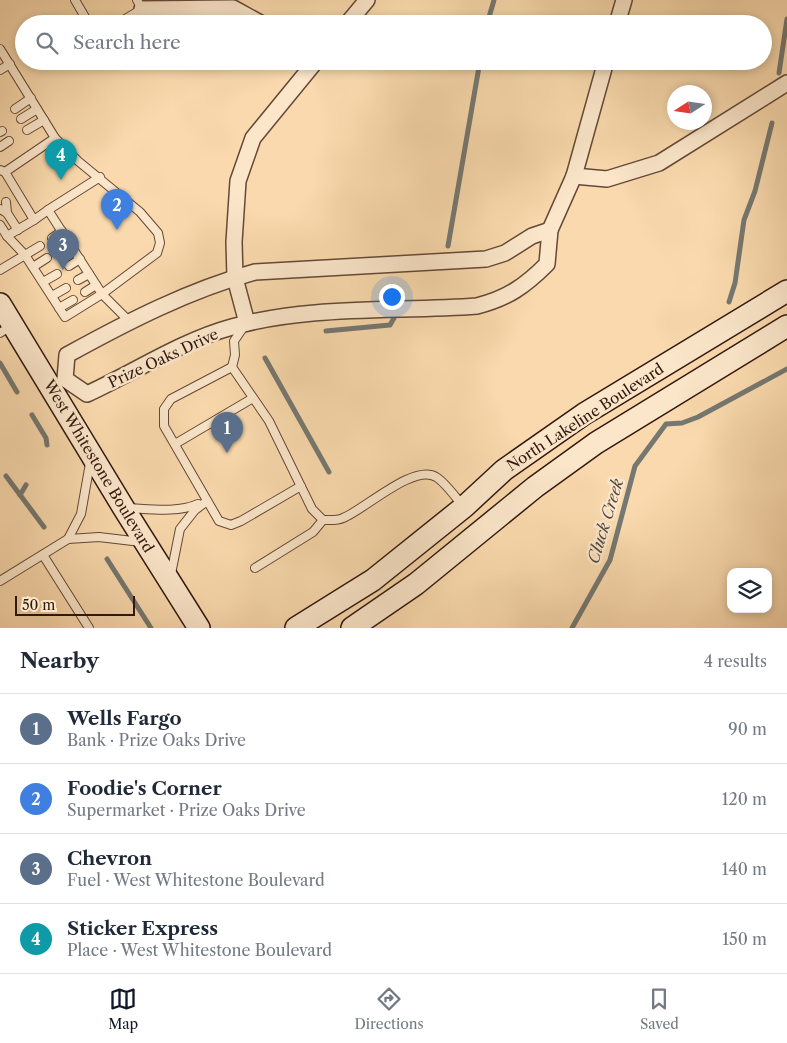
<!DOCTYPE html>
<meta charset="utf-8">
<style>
:root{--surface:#fff;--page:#f2f2f3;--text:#1f2937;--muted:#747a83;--line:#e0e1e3;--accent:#111827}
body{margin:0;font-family:"Libre Caslon Text",serif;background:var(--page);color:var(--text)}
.controls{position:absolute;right:15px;bottom:15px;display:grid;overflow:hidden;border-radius:10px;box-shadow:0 2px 8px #0003}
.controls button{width:45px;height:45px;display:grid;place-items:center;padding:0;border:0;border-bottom:1px solid var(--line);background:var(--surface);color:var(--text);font:25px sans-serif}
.compass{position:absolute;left:667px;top:85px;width:45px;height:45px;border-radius:50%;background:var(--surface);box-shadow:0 2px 8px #0003;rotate:258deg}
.scale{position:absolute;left:15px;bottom:12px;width:120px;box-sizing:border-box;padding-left:5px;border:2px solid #32190f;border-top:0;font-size:14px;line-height:18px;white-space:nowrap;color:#32190f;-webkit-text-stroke:4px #fbe6ca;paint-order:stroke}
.you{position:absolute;left:391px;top:296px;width:18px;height:18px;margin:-12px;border:4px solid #fff;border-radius:50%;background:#1a73e8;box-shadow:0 0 0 8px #1a73e833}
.badge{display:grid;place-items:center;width:32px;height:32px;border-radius:50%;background:var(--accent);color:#fff;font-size:16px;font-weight:700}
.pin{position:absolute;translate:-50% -41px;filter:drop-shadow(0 1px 2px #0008)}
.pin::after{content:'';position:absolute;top:26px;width:18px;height:15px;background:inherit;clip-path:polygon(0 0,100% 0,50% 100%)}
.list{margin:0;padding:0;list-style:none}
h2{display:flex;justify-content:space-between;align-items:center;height:65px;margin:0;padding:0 20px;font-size:21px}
h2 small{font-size:16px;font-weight:400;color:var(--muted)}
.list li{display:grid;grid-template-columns:32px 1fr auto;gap:15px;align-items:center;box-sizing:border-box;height:70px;padding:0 20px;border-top:1px solid var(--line)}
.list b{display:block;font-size:19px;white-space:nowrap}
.list p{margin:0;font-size:16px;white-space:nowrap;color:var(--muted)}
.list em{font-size:16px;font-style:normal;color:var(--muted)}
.icon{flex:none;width:28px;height:28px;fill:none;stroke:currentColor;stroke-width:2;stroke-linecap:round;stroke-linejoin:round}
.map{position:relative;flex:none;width:787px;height:628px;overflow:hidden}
.search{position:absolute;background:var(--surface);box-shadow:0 2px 8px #0003;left:15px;right:15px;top:15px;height:55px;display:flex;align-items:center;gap:12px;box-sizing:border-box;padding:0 18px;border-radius:28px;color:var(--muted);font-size:19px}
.sheet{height:345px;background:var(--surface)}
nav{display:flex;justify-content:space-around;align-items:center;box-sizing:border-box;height:70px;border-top:1px solid var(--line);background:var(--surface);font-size:14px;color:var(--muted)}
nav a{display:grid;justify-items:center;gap:2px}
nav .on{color:var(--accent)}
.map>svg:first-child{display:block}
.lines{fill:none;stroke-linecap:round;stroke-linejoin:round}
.stream{stroke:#757871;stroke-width:5}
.lane-casing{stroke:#644936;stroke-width:10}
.street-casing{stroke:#644936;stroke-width:18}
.secondary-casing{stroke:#32190f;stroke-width:24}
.lane{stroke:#fbe6ca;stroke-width:8}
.street{stroke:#fbe6ca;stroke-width:15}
.secondary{stroke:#fbe6ca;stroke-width:21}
.labels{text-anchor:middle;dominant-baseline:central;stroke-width:5;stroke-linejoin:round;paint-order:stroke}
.street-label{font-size:15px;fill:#32190f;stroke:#fbe6ca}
.water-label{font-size:16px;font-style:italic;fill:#534940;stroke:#fbe6ca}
</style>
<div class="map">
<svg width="787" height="628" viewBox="0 0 787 628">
<rect width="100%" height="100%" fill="#f9d9ad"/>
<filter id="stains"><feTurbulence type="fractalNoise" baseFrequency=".004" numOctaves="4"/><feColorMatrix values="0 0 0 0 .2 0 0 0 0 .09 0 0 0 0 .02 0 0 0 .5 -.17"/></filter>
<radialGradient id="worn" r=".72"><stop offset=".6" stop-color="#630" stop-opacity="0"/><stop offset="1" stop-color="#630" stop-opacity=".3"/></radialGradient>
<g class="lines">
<!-- stream -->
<g class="stream">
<polyline points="487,24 494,0"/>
<polyline points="779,73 787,19"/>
<polyline points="448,246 480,61"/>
<polyline points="729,302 735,283 744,220 755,191 772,123"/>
<polyline points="326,331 390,325 394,318"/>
<polyline points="265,358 329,472"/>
<polyline points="0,363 17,392"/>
<polyline points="32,415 46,438 47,445"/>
<polyline points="6,476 44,527"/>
<polyline points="20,495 26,485"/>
<polyline points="107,559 151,628"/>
<polyline points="572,628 610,560 635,466 666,424 682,423 698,417 787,369"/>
</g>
<!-- lane casing -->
<g class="lane-casing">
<g id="lane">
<polyline points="75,0 89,24"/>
<polyline points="117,24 142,9 137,0"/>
<polyline points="0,49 55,138 78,161 140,212 158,233 160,243 157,253 102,294 65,317 25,255 40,246"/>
<polyline points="0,70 10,64"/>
<polyline points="15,109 31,98"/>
<polyline points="21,119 37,109"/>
<polyline points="27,130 44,120"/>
<polyline points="0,132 2,131"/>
<polyline points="0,147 9,141"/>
<polyline points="0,170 5,172 34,220 48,210 102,294 129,321"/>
<polyline points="5,172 55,138"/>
<polyline points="6,202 7,213"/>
<polyline points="0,209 7,213 18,230"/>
<polyline points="48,210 100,177"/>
<polyline points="0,225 7,236"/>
<polyline points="52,238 62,231"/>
<polyline points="59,250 69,243"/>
<polyline points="69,266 80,259"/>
<polyline points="33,267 47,258"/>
<polyline points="0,270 25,255 7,236 34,220"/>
<polyline points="78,280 89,274"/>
<polyline points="43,282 57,274"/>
<polyline points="85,292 96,285"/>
<polyline points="52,296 66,288"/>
<polyline points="59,308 73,300"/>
<polyline points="0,333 11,326"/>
<polyline points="232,367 235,355 234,341 245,325"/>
<polyline points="175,444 253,398"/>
<path d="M301,486L241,521L231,525L219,521L164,426V409L171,399L232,367L269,421L312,509L323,520C329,520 337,521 343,518C364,510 414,463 436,477C445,482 456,498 463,506"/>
<path d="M128,508C150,509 178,513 198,504"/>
<polyline points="68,539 81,514 90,463"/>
<polyline points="43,555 89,628"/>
<polyline points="255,568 313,532 323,520"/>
<polyline points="171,574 180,529 195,510 207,501"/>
<polyline points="0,581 68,539 99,537 141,542"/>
</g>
</g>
<!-- street casing -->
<g class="street-casing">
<g id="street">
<polyline points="142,9 233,8 262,24"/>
<polyline points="347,24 367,0"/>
<polyline points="617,24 624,0"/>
<polyline points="574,176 607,179 659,163 787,83"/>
<polyline points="247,323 235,278 234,242 238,181 253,138 316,61"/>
<path d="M65,379L87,394C135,372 181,341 232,327C310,305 397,312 477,306C508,298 525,286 547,264L550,230L574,176L606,61"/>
<path d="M65,379L67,355C127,322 189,290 255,272L486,259L505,253L532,236L550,230"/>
</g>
</g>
<!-- secondary casing -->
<g class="secondary-casing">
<g id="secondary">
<polyline points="0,304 123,507 199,628"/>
<polyline points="296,628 373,580 464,507 504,470 584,414 787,291"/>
<polyline points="352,628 416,584 535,487 596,443 787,326"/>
</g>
</g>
<!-- lane -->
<use href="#lane" class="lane"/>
<!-- street -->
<use href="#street" class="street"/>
<!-- secondary -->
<use href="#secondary" class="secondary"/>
</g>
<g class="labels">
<!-- street labels -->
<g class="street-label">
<text transform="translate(163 358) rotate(-25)">Prize Oaks Drive</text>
<text transform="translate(585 417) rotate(-33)">North Lakeline Boulevard</text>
<text transform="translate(99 466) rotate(59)">West Whitestone Boulevard</text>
</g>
<!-- water labels -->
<g class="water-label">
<text transform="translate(605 521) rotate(-73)">Cluck Creek</text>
</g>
</g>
<rect width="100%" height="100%" filter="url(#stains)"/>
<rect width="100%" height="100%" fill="url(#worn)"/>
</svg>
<div class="controls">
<button><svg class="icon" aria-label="layers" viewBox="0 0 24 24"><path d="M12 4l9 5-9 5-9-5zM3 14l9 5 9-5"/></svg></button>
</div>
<svg class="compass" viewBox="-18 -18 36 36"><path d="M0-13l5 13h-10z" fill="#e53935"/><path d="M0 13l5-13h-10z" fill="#747a83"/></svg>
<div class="scale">50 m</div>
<div class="you"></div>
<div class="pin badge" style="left:227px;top:453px;background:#5c6f8a">1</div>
<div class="pin badge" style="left:117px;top:230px;background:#3f7fe0">2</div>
<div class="pin badge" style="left:63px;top:270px;background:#5c6f8a">3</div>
<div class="pin badge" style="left:61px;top:180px;background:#0f9aa8">4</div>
<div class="search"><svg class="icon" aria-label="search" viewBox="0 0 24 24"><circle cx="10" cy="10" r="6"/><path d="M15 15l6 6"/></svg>Search here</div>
</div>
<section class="sheet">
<h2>Nearby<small>4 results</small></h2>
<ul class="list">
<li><span class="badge" style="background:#5c6f8a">1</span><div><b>Wells Fargo</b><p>Bank · Prize Oaks Drive</p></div><em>90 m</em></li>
<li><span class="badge" style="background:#3f7fe0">2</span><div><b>Foodie's Corner</b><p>Supermarket · Prize Oaks Drive</p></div><em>120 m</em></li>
<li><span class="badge" style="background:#5c6f8a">3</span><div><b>Chevron</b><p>Fuel · West Whitestone Boulevard</p></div><em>140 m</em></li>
<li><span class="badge" style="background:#0f9aa8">4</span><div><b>Sticker Express</b><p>Place · West Whitestone Boulevard</p></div><em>150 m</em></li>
</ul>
</section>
<nav>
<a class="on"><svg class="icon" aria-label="map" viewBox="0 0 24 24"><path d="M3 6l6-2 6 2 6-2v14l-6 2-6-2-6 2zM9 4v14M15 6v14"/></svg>Map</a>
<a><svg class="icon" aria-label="directions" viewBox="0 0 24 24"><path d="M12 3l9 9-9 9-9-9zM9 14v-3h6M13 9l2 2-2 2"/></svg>Directions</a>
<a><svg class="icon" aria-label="saved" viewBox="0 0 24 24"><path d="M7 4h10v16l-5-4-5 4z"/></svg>Saved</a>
</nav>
